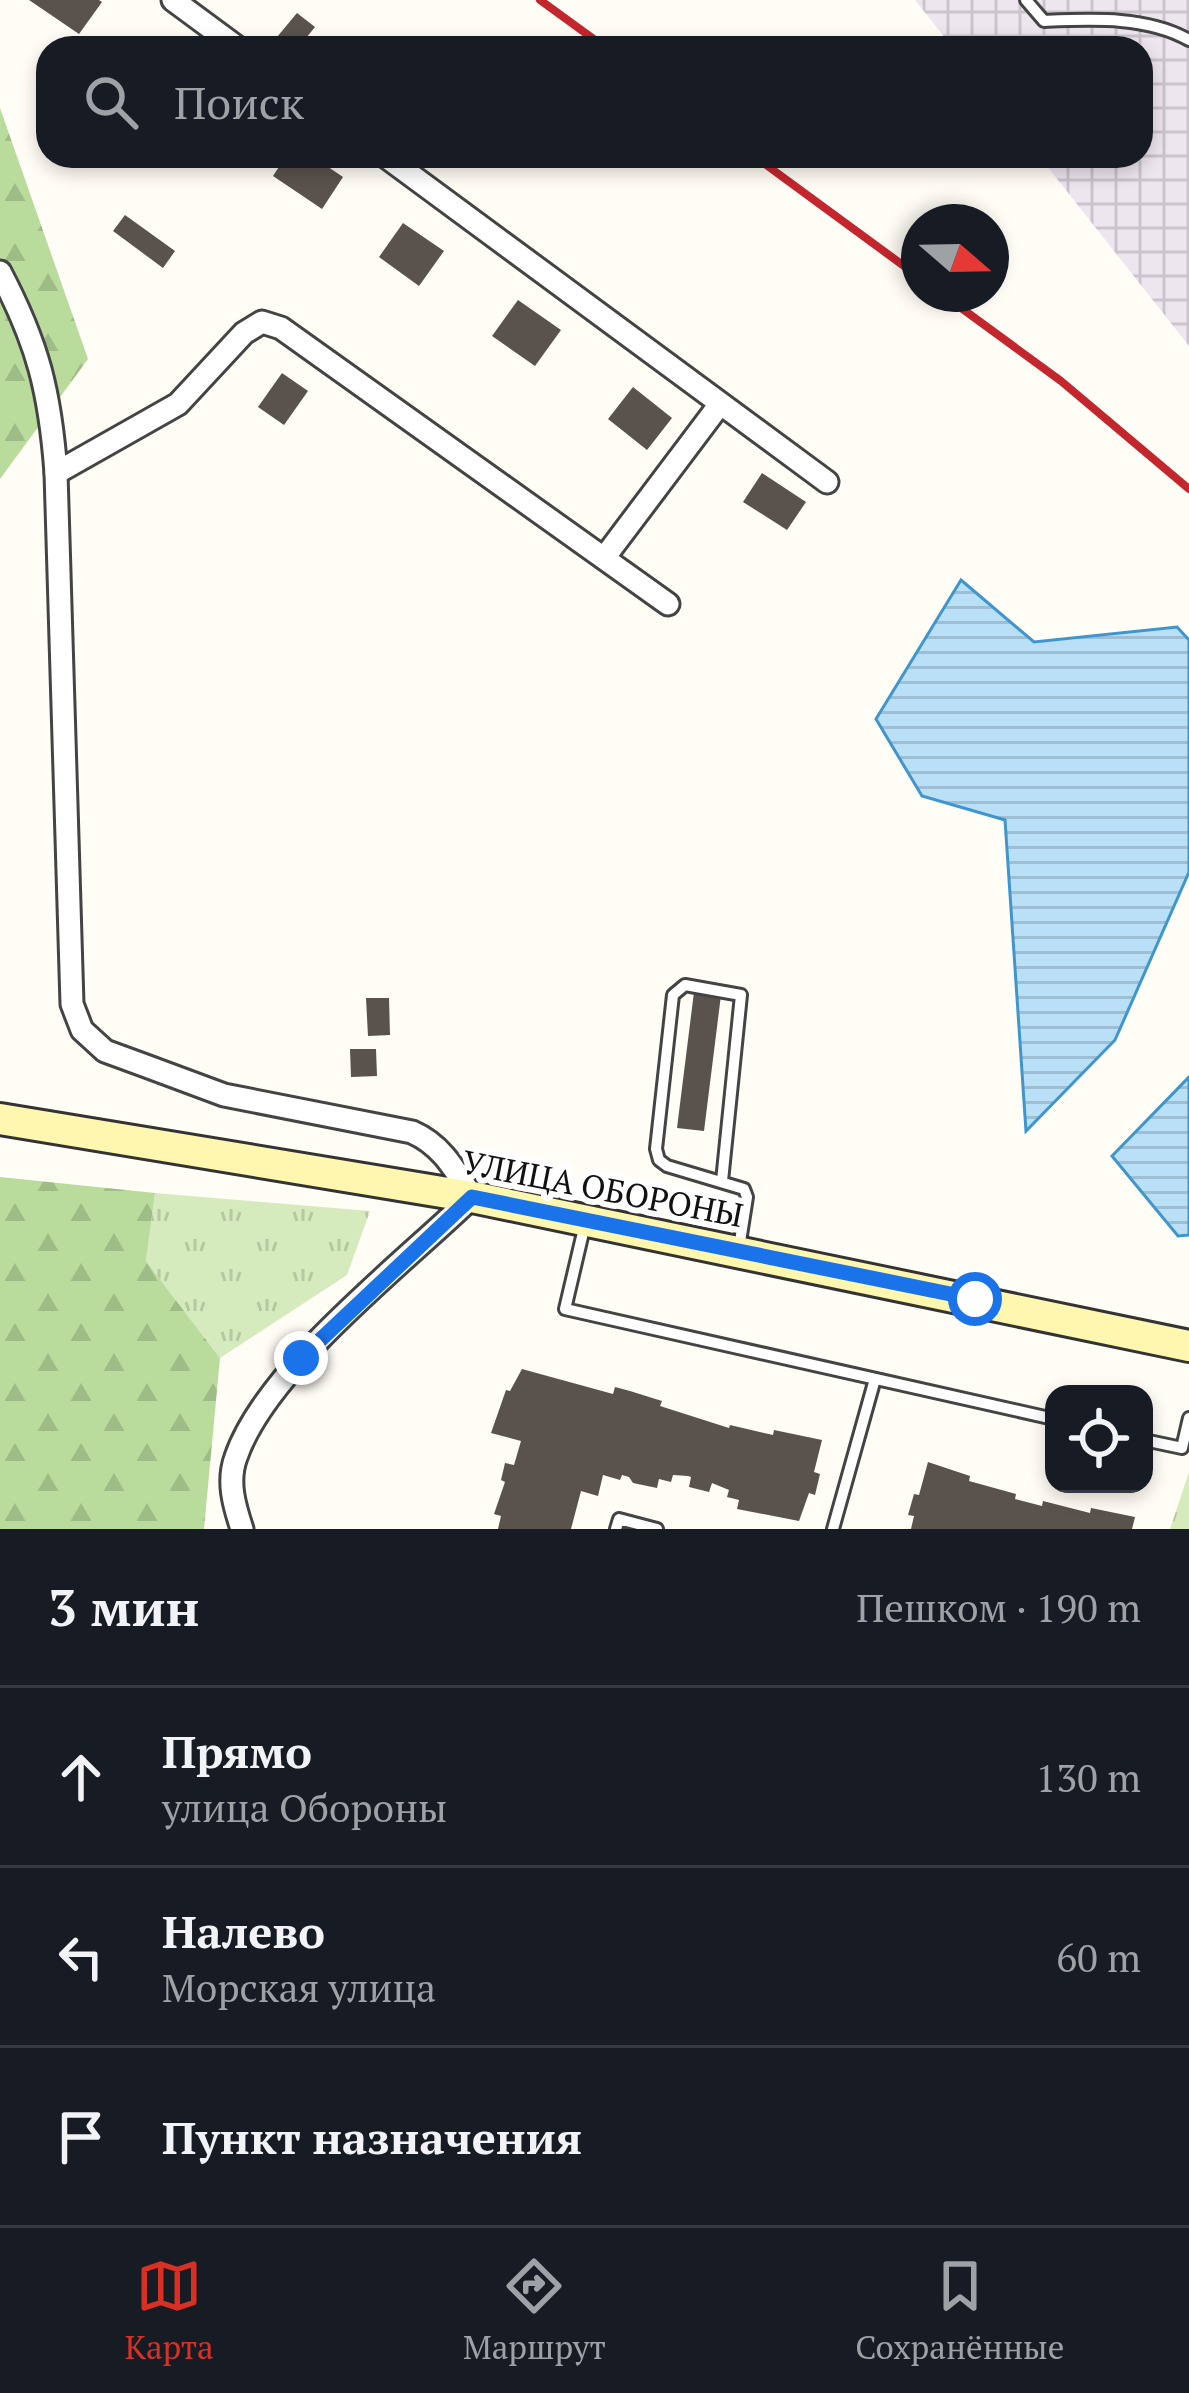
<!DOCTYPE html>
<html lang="ru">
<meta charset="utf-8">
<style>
:root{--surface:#171b24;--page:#242831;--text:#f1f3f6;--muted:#9ea1a6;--line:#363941;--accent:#d93025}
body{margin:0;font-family:"PT Serif",serif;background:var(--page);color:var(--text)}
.controls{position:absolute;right:36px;bottom:36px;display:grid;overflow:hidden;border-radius:24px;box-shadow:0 6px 18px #0003}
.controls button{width:108px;height:108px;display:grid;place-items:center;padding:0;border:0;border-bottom:3px solid var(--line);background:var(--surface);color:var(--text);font:60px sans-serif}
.compass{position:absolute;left:901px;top:204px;width:108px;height:108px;border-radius:50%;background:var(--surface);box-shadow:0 6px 18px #0003;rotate:110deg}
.stop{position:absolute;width:36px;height:36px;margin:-27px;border:9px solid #1a73e8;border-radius:50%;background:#fff}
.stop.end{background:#1a73e8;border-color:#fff;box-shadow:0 3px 12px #0008}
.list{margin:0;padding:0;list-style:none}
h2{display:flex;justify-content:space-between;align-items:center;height:156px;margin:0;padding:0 48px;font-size:51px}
h2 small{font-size:39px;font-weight:400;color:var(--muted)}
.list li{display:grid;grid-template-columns:78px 1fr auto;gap:36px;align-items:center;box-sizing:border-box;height:180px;padding:0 48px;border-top:3px solid var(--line)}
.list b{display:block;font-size:45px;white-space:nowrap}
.list p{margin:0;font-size:39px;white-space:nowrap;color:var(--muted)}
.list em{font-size:39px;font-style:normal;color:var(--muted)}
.icon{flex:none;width:66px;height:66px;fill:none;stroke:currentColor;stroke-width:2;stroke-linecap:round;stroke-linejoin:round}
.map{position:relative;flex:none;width:1189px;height:1529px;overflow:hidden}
.search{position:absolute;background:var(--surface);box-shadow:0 6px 18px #0003;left:36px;right:36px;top:36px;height:132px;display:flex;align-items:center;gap:30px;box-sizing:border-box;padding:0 42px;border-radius:36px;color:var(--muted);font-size:45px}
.sheet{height:696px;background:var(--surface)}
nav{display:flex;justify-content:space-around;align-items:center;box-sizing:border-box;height:168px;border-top:3px solid var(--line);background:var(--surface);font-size:33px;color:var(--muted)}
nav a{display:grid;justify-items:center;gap:6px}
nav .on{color:var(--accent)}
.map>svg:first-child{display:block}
.industrial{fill:url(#industrial-grid)}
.grass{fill:url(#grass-tufts)}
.forest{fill:url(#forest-firs)}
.water{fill:url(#water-rules);stroke:#3f96cf;stroke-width:3}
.building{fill:#5a524d}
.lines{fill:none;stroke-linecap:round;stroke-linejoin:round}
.lane-casing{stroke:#444;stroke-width:16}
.street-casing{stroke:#444;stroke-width:27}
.secondary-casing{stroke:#333;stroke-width:36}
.lane{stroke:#fff;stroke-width:10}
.street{stroke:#fff;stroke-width:21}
.secondary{stroke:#fff6b0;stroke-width:30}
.rail{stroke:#c4262e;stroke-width:8}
.route{stroke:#1a73e8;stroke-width:15}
.labels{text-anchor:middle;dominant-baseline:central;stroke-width:12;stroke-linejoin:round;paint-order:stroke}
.street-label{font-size:33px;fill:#111;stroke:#fff}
</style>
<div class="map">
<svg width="1189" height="1529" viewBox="0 0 1189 1529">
<defs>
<pattern id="industrial-grid" width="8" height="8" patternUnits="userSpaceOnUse" patternTransform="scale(3)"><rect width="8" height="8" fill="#eee6ef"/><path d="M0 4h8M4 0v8" fill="none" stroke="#cbc4cc"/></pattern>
<pattern id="grass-tufts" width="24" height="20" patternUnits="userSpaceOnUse" patternTransform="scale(3)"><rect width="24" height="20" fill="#d5ebbd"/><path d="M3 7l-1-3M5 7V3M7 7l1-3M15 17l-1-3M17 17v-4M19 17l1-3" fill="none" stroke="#b6c8a1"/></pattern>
<pattern id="forest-firs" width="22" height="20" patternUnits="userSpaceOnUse" patternTransform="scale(3)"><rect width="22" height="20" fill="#b9dc9c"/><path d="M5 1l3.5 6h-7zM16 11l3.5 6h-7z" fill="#9ebc85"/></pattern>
<pattern id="water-rules" width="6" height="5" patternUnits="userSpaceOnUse" patternTransform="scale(3)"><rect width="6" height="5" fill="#b9e0f7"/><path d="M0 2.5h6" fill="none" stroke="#9ebfd3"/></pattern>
</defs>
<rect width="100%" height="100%" fill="#fffdf5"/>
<!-- industrial -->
<polygon class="industrial" points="915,0 1189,0 1189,346 1039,156 1141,156 1141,48 953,48"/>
<!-- grass -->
<g class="grass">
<polygon points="155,1193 370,1211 347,1275 220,1358 146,1261"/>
<polygon points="1189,1472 1189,1529 1170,1529"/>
</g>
<!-- forest -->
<g class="forest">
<polygon points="0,108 88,359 0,479"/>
<polygon points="0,1177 155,1193 146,1261 220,1358 204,1529 0,1529"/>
</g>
<!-- water -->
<g class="water">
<polygon points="961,580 1034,642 1177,627 1189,640 1189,872 1115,1040 1026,1131 1005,820 922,796 876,719"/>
<polygon points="1189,1077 1189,1235 1178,1236 1112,1156"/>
</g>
<!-- building -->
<g class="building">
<polygon points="29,0 99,0 102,2 79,34"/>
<polygon points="297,13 315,27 298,48 292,48 277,37"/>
<polygon points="286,156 312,156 343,177 322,209 273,176"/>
<polygon points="125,215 175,251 163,268 113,231"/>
<polygon points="403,223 444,251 419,286 379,257"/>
<polygon points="518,300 561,330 535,366 492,336"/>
<polygon points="282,373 308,391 284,425 258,407"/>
<polygon points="633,387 672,418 647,450 608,419"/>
<polygon points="762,473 806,502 787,530 743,502"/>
<polygon points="694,992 721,995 704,1131 677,1128"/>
<polygon points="366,998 389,998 390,1035 368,1036"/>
<polygon points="350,1049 376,1049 377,1076 351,1077"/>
<polygon points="522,1369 613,1394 615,1387 630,1391 662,1401 660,1406 729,1428 730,1425 773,1435 774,1430 822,1440 814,1472 820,1474 815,1495 809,1493 799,1521 737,1509 739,1500 727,1497 729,1490 712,1483 709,1492 689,1487 691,1477 688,1476 673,1475 671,1482 659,1479 657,1488 633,1483 629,1477 622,1475 620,1480 603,1475 598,1496 581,1491 571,1529 498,1529 501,1516 494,1514 505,1482 501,1480 505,1463 514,1465 521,1441 491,1433 506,1390 510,1391"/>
<polygon points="928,1462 970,1476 969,1481 1016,1494 1015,1499 1042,1506 1043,1501 1090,1513 1091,1508 1135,1517 1132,1529 911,1529 914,1516 908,1515 914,1494 919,1495"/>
</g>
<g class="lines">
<!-- lane casing -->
<g class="lane-casing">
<g id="lane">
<path d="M1026,0L1044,21C1092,19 1147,16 1189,40"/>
<polyline points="722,1181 741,995 685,985 673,995 656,1149 659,1160 667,1166 744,1189 747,1197 739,1248"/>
<polyline points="585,1224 565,1309 1054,1419"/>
<polyline points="1144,1440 1182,1448 1189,1418"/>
<polyline points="616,1529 619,1519 657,1529"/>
<polyline points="833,1529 875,1379"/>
</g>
</g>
<!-- street casing -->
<g class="street-casing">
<g id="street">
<polyline points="173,0 238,48"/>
<polyline points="385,156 827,482"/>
<path d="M0,272C38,344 50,392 56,473L72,1004L82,1030L105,1051L146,1066L224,1095L412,1132C442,1145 455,1170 472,1197C404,1263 266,1369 236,1457C227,1481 234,1505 242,1529"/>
<polyline points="56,473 178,404 244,333 262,322 281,328 668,604"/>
<polyline points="604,558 720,404"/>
</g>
</g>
<!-- secondary casing -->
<g class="secondary-casing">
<polyline id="secondary" points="0,1119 472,1197 1189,1346"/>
</g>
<!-- lane -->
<use href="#lane" class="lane"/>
<!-- street -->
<use href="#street" class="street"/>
<!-- secondary -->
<use href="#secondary" class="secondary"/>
<!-- rail -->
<g class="rail">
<polyline points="540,0 606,48"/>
<polyline points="754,156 919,277"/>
<polyline points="942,294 1061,381 1189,489"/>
</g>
</g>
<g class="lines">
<!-- route -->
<polyline class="route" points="301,1358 472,1197 975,1299"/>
</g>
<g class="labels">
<!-- street labels -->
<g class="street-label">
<text transform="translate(603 1188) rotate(11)">УЛИЦА ОБОРОНЫ</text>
</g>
</g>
</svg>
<div class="controls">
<button><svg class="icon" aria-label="locate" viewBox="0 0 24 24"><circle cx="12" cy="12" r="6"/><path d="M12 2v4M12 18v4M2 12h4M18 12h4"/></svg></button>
</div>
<svg class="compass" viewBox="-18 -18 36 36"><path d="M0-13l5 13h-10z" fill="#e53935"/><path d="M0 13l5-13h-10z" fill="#9ea1a6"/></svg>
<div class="stop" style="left:975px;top:1299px"></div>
<div class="stop end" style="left:301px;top:1358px"></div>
<div class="search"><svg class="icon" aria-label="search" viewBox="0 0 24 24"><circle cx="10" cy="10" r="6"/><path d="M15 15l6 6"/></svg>Поиск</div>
</div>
<section class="sheet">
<h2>3 мин<small>Пешком · 190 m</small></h2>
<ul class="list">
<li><svg class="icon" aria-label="ahead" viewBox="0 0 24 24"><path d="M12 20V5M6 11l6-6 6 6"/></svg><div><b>Прямо</b><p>улица Обороны</p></div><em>130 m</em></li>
<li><svg class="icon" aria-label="left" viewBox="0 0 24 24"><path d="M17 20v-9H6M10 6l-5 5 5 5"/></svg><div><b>Налево</b><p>Морская улица</p></div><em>60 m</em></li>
<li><svg class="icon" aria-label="arrive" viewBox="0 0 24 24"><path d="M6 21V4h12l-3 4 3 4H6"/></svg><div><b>Пункт назначения</b></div></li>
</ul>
</section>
<nav>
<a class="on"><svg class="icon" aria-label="map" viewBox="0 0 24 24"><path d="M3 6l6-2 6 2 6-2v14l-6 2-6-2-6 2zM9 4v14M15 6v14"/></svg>Карта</a>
<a><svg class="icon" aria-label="directions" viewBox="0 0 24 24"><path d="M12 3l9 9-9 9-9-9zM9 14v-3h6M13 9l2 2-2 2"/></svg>Маршрут</a>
<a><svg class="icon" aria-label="saved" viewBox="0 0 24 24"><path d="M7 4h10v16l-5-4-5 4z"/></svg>Сохранённые</a>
</nav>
